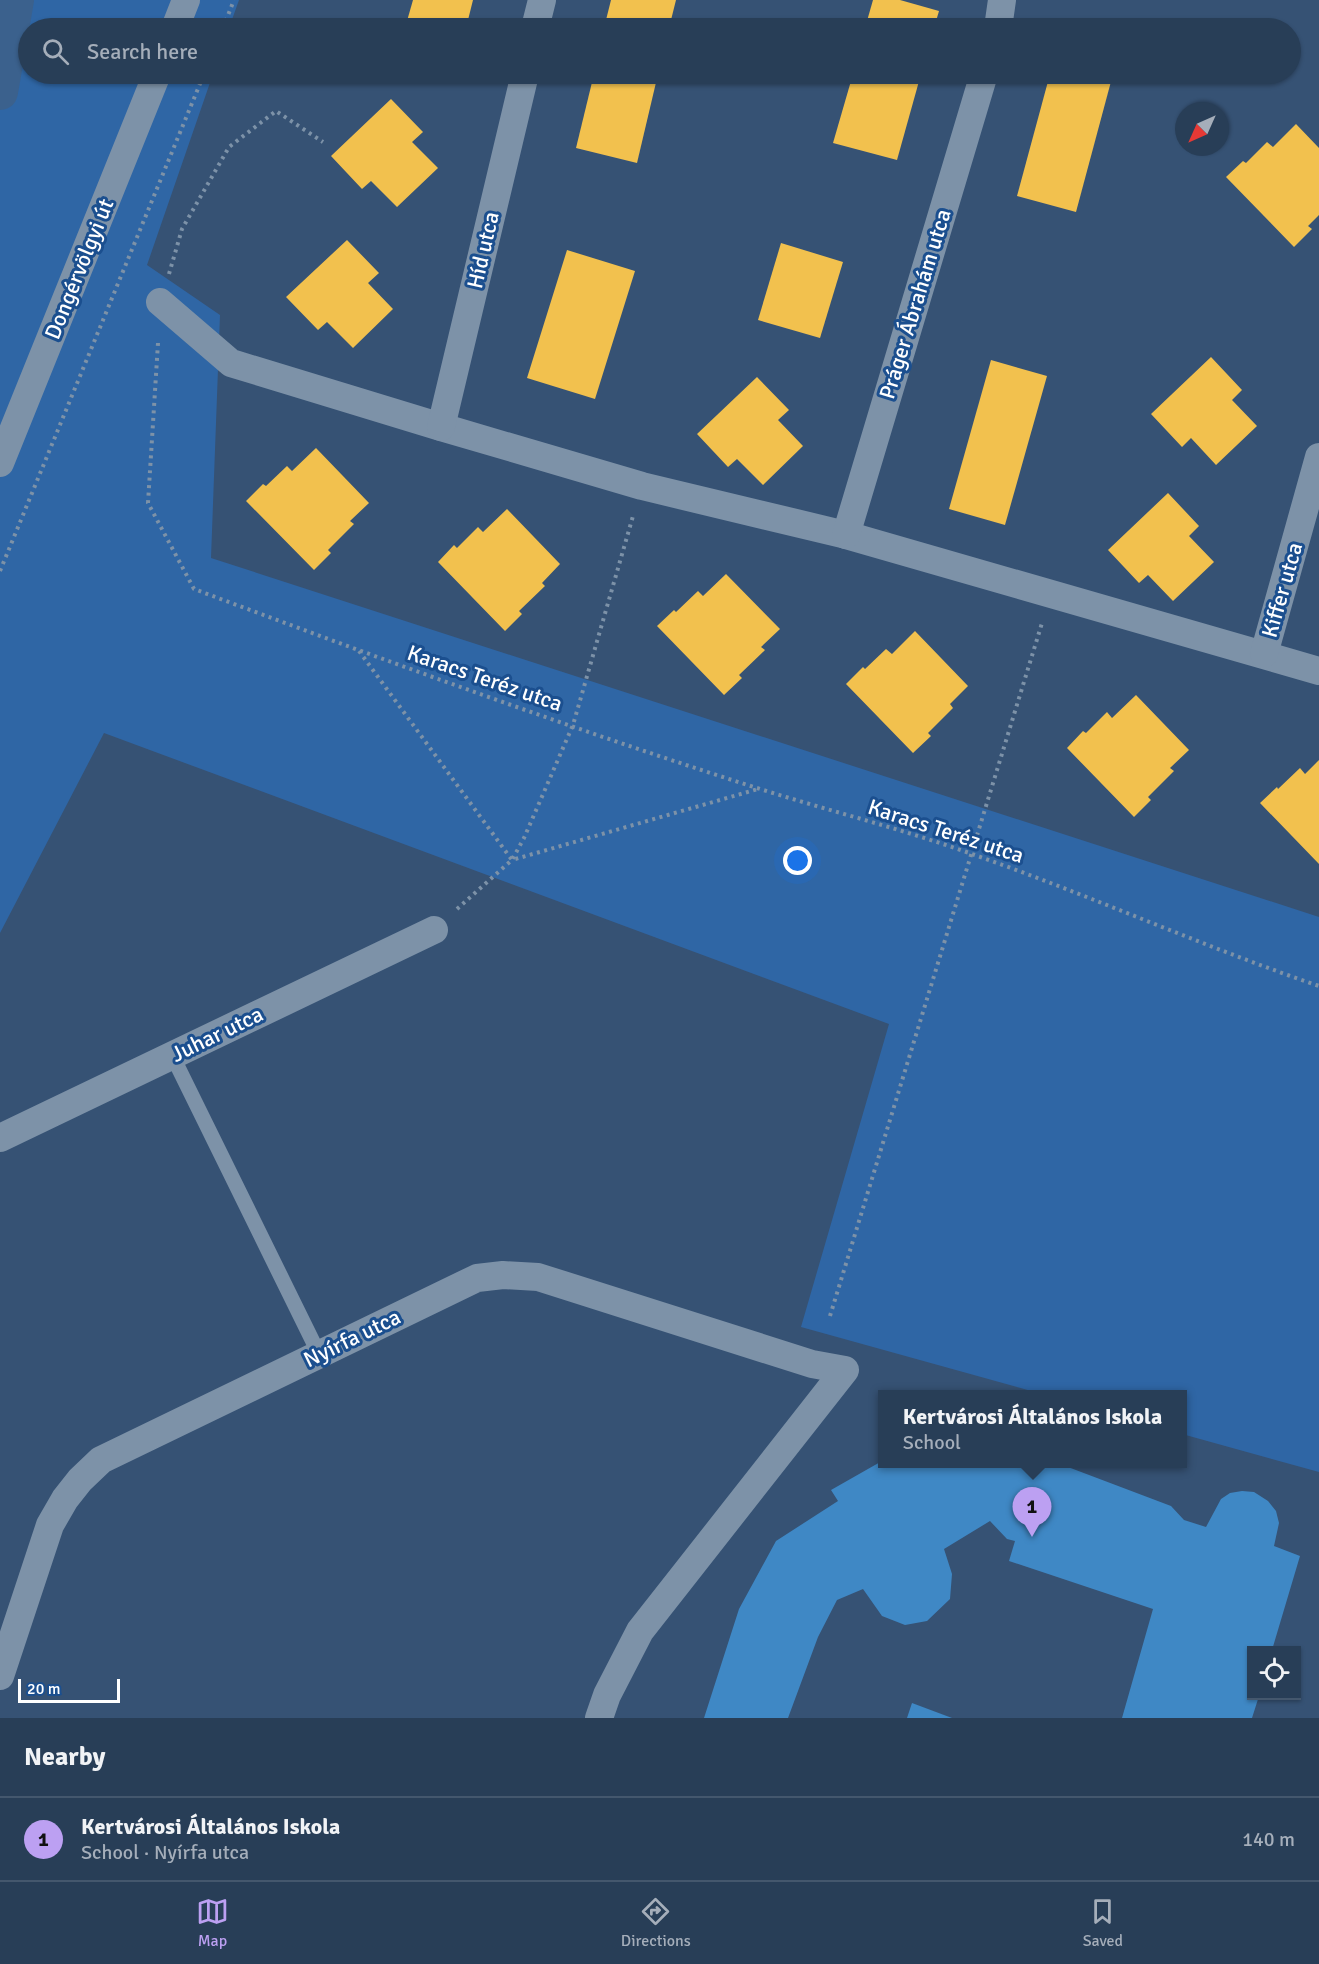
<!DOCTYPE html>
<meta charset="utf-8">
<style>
:root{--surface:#283e57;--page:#30455d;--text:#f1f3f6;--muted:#a5aeba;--line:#44576d;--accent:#bca0f2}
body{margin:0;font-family:Signika,sans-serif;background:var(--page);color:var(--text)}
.controls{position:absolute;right:18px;bottom:18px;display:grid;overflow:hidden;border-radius:0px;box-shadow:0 2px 4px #0004}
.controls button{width:54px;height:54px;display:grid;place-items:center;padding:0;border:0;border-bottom:2px solid var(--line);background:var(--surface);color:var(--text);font:30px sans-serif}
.compass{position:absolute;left:1175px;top:102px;width:54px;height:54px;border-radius:50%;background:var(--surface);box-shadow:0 2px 4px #0004;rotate:225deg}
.scale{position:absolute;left:18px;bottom:15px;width:102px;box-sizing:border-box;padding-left:6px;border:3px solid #fff;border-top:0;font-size:16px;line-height:21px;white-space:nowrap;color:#fff;-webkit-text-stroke:4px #1b4f8f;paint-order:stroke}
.you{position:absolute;left:798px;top:861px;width:21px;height:21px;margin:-15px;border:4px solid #fff;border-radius:50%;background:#1a73e8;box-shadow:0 0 0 9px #1a73e833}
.badge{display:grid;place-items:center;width:39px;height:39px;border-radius:50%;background:var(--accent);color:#111;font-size:20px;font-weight:700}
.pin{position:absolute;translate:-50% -50px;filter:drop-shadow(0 2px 3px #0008)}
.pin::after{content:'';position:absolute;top:32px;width:21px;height:18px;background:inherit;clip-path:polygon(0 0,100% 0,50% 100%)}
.popup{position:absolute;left:878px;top:1390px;width:309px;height:78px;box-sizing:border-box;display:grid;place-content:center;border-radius:0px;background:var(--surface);filter:drop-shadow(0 2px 4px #0005);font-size:20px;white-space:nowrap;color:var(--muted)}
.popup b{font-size:22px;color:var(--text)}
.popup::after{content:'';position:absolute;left:50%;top:100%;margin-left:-12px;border:12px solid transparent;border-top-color:var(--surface)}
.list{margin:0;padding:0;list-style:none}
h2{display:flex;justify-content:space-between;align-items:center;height:78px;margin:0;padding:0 24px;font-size:26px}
h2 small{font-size:20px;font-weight:400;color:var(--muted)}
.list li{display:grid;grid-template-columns:39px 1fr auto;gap:18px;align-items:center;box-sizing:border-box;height:84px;padding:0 24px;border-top:2px solid var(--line)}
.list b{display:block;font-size:22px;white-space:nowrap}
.list p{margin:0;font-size:20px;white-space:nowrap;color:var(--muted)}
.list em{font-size:20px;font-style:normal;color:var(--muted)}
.icon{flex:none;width:33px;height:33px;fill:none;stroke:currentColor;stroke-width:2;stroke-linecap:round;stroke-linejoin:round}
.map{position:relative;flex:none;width:1319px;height:1718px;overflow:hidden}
.search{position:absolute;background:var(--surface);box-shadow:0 2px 4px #0004;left:18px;right:18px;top:18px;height:66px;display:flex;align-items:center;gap:15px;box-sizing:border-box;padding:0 21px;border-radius:33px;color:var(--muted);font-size:22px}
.sheet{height:162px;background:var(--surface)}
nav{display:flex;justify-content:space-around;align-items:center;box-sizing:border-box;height:84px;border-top:2px solid var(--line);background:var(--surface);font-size:16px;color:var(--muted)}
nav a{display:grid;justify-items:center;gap:3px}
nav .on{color:var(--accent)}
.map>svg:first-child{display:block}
.green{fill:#2f66a5}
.homes{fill:#f2c14e}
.schools{fill:#3f88c5}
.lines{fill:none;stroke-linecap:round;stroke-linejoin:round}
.canal{stroke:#3b618d;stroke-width:36}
.path{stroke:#7d92a8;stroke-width:4;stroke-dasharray:3 4.5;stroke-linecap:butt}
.service{stroke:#7d92a8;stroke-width:15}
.minor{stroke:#7d92a8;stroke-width:28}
.labels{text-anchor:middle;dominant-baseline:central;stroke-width:6;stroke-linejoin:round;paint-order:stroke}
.street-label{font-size:22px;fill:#fff;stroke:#1b4f8f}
</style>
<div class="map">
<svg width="1319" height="1718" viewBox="0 0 1319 1718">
<rect width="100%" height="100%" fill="#365274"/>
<!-- green -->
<polygon class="green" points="0,0 239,0 229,28 28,28 28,74 213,74 147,265 220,315 211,558 1319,917 1319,1472 1182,1434 1182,1394 1042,1394 801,1327 889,1024 104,733 0,933"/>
<!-- homes -->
<g class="homes">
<polygon points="413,0 473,0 466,28 405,28"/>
<polygon points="611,0 676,0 669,28 604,28"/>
<polygon points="873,0 900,0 939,11 934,28 865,28"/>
<polygon points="594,74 658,74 637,163 576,148"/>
<polygon points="853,74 921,74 897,160 833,143"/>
<polygon points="1050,74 1113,74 1076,212 1017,196"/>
<polygon points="391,99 423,132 412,142 438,168 397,207 371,181 362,189 331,156"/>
<polygon points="1296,124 1319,148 1319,215 1308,226 1312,229 1294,247 1226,177 1243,161 1246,163 1267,142 1273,147"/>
<polygon points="347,240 379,273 368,283 393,309 353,348 327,322 318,330 286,297"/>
<polygon points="781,243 843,262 820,338 758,320"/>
<polygon points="567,250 635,271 595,399 527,378"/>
<polygon points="1211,357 1242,390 1232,400 1257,426 1216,465 1191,438 1182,447 1151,414"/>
<polygon points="991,360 1047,376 1005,525 949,509"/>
<polygon points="757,377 789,410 778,420 803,446 763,485 737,459 728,467 697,434"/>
<polygon points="316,448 369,503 350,521 354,524 328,550 331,553 314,570 246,501 263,484 266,486 287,466 292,471"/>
<polygon points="1168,493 1199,526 1189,536 1214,562 1173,601 1148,575 1139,583 1108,550"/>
<polygon points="507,509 560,564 542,583 545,586 519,611 522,614 505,631 438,562 454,545 457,548 478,527 483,532"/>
<polygon points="726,574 780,629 761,647 765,650 739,675 742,678 724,695 657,626 674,610 676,612 698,591 703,596"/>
<polygon points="915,631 968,686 950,704 953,708 928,733 931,736 913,753 846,684 863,667 865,669 886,649 892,654"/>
<polygon points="1136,695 1189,750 1170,768 1174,771 1148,797 1151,800 1134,817 1067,748 1083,731 1086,733 1107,712 1112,718"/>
<polygon points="1319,760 1319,864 1260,803 1277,787 1278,789 1300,768 1305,774"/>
</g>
<!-- schools -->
<g class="schools">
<polygon points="882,1461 882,1464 1060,1464 1171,1506 1184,1520 1206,1527 1221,1499 1230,1493 1242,1491 1254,1492 1268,1501 1276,1511 1279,1523 1274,1546 1300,1556 1272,1650 1252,1650 1252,1696 1259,1696 1252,1718 1122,1718 1153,1609 1009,1561 1015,1541 1007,1539 990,1521 944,1549 952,1574 950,1599 927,1621 905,1625 882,1616 863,1589 837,1600 818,1637 788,1718 704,1718 739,1609 776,1541 838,1501 831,1490"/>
<polygon points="912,1703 952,1718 907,1718"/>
</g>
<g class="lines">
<!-- canal -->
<polyline class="canal" points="0,92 16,0"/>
<!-- path -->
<g class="path">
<polyline points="223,28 234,0"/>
<polyline points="169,274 182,229 229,147 276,111 323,142"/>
<path d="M158,343L148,503L194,589C381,659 569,728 760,789C830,811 902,829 972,854C1089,895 1202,946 1319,986"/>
<polyline points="0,571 204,74"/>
<polyline points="359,651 512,860 758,789"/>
<polyline points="457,909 512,860 524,838 573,725 633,516"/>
<polyline points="830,1316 1042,623"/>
</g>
<!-- service -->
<polyline class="service" points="172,1055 319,1354"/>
<!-- minor -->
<g class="minor">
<polyline points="175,28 186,0"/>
<polyline points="535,28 542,0"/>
<polyline points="998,28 1002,0"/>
<polyline points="160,302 231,363 441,427 642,486 846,535 1319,671"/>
<polyline points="441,427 525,74"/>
<polyline points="0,463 157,74"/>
<polyline points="846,535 984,74"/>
<polyline points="1264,654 1319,457"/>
<polyline points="0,1138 434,930"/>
<polyline points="0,1676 50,1525 65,1499 80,1480 101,1460 477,1278 503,1275 538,1277 812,1364 845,1370 640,1631 607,1695 599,1718"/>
</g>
</g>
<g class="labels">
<!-- street labels -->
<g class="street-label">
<text transform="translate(483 250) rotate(-77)">Híd utca</text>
<text transform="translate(79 269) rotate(-68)">Dongérvölgyi út</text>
<text transform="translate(915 304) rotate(-73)">Práger Ábrahám utca</text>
<text transform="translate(1282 590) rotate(-74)">Kiffer utca</text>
<text transform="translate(485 678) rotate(19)">Karacs Teréz utca</text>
<text transform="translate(946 831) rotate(18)">Karacs Teréz utca</text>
<text transform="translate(217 1034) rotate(-26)">Juhar utca</text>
<text transform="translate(352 1338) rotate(-26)">Nyírfa utca</text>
</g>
</g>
</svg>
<div class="controls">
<button><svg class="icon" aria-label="locate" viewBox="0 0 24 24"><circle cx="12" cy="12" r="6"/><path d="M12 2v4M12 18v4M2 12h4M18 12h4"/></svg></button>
</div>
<svg class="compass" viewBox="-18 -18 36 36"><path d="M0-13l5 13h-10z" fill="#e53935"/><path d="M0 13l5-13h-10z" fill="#a5aeba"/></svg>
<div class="scale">20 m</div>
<div class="you"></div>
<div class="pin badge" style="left:1032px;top:1537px">1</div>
<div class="popup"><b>Kertvárosi Általános Iskola</b>School</div>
<div class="search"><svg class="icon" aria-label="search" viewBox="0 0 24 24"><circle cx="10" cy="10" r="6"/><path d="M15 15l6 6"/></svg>Search here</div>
</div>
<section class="sheet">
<h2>Nearby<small></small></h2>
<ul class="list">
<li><span class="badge">1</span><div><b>Kertvárosi Általános Iskola</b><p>School · Nyírfa utca</p></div><em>140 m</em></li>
</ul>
</section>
<nav>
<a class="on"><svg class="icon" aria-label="map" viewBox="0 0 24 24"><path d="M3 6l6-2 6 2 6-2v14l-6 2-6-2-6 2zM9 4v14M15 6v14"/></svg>Map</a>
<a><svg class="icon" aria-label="directions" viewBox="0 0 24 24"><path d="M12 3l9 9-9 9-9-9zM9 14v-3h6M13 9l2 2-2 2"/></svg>Directions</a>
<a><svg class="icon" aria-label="saved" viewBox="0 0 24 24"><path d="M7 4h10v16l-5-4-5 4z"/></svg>Saved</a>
</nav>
